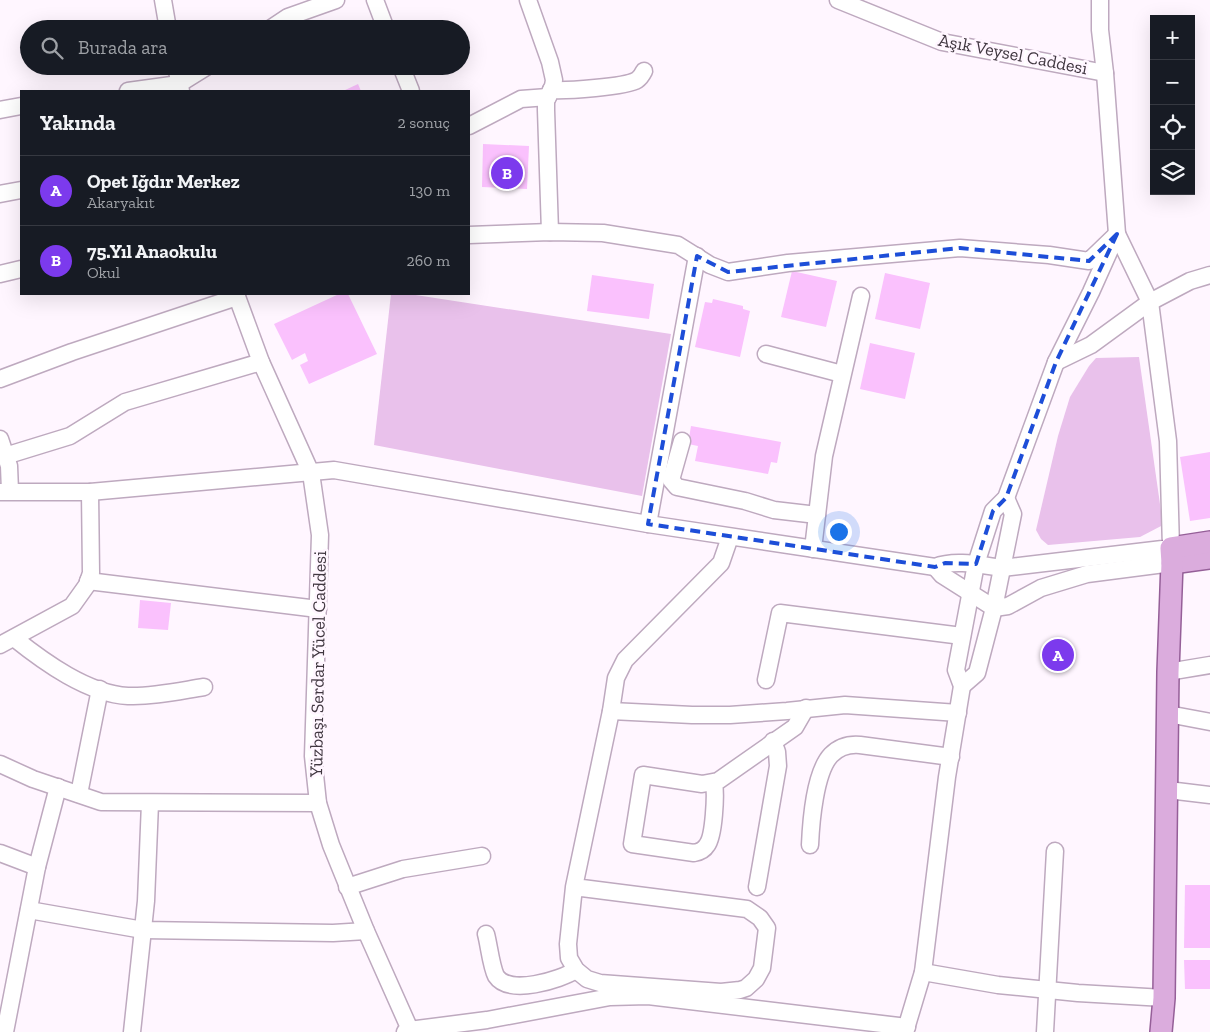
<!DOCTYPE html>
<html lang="tr">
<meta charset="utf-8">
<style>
:root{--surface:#171b24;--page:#20242c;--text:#f1f3f6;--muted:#9ea1a6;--line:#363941;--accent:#7c3aed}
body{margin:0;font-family:"Zilla Slab",serif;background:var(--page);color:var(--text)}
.controls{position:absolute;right:15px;top:15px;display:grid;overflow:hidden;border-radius:0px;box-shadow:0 5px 20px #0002}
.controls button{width:45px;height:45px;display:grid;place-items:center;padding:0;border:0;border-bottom:1px solid var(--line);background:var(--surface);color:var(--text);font:25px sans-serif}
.you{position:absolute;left:838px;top:531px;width:18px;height:18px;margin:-12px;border:4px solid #fff;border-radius:50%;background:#1a73e8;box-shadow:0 0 0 8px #1a73e833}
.badge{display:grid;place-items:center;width:32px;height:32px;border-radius:50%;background:var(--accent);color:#fff;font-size:16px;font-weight:700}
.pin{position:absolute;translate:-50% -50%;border:2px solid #fff;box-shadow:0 1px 5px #0006}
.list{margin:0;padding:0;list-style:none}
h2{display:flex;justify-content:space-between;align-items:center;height:65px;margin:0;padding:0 20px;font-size:21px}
h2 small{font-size:16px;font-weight:400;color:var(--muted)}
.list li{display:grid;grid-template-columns:32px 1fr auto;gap:15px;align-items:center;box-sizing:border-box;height:70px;padding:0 20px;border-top:1px solid var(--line)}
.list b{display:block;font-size:19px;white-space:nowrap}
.list p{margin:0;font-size:16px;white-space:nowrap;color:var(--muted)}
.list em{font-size:16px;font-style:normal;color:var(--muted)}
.icon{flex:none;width:28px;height:28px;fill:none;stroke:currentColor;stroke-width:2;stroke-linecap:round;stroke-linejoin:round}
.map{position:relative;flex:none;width:1210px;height:1032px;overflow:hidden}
.search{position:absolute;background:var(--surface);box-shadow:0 5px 20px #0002;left:20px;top:20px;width:450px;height:55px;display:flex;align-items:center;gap:12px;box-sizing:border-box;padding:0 18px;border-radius:28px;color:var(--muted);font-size:19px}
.panel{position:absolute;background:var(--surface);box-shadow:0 5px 20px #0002;left:20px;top:90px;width:450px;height:205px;border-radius:0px}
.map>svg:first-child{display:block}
.green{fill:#e9c1eb}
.building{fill:#fac1fd}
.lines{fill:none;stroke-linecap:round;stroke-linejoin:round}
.minor-casing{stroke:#bea9bf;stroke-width:19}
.major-casing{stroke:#955f98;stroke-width:24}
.minor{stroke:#fff;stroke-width:16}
.major{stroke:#dbacdd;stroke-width:21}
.marked{fill:none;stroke:#1d4ed8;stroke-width:4;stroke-dasharray:10 6;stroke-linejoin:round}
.labels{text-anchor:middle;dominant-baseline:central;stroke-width:5;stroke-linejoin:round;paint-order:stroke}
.street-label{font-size:18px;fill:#403740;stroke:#fff6ff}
</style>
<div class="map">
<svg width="1210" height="1032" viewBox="0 0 1210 1032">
<rect width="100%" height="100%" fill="#fff6ff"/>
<!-- green -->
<g class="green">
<polygon points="391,294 409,294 671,334 642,496 374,445"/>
<polygon points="1139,357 1163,525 1140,537 1048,545 1041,539 1036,530 1058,436 1070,397 1089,366 1096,358"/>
</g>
<!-- building -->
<g class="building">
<polygon points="358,84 361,91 343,91"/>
<polygon points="483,144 529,146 527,189 482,187"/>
<polygon points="792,271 837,281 826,327 781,317"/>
<polygon points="885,273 930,283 920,329 875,319"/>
<polygon points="592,275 654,284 649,319 587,311"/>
<polygon points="339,294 348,294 377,354 309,384 300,365 308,361 305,353 292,360 274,324"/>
<polygon points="713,299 743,306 743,309 750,311 740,357 695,347 705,302 712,303"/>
<polygon points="870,343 915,353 905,399 860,389"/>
<polygon points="691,426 781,442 777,463 771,462 768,474 695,461 698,446 688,444"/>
<polygon points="1210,452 1210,518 1190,521 1180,457"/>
<polygon points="140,600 171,603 168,630 138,628"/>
<polygon points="1185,885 1210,885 1210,948 1184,948"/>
<polygon points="1184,960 1210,960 1210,989 1185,989"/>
</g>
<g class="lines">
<!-- minor casing -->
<g class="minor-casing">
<g id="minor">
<polyline points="163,0 168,29"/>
<polyline points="375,0 386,29"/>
<polyline points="528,0 550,62 554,80 553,86 546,101 546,110 550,232"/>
<polyline points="838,0 942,42 1105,73"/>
<polyline points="270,29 288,17 336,0"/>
<polyline points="176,66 181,91"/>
<polyline points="401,66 411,91"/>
<path d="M551,90C565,91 626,87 637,80C640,78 642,75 644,71"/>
<polyline points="128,91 179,84 208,66"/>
<polyline points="0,110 21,106"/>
<polyline points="469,126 521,99 548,97"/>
<polyline points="0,194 21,190"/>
<polyline points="0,274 21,269"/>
<polyline points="236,294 261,362 311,473 320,535 313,756 318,803 331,845 366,931 411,1032"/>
<polyline points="766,354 842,374"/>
<polyline points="1056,362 1091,345 1150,302 1190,281 1210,275"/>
<polyline points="0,379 72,352 237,297"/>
<polyline points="0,439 9,466 10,491"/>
<polyline points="682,441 671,480 677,487 745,501 774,510 817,515"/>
<polyline points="5,456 70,436 125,402 261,362"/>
<path d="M0,492H90L334,470L648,524L935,567C955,559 980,565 1002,568L1171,548L1168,441L1150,302L1117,234L1089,261L1049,255L960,248L788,263L728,272L710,265L678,245L603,233L550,232L469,235"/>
<polyline points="648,524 697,256"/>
<polyline points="813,549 824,456 861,296"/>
<polyline points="935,567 942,575 994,608 1008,606 1041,588 1087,574 1172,563"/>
<polyline points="88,581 318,609"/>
<path d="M14,638C44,662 88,694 128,696C152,697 179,691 204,687"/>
<polyline points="0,645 72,606 87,585 91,573 90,492"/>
<polyline points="1168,672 1210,665"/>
<polyline points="766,680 780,613 962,636"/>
<polyline points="962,686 977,673 994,608 1013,514 1006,498"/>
<polyline points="611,711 692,715 730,715 787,711 845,705 958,713"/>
<polyline points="1168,714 1210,722"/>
<polyline points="0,764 33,779 101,802 318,803"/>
<path d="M714,783C716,795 714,836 707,845C704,850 700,852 694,853L632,844L643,775L702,784L718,781L795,727L806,708"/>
<polyline points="1168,790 1210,795"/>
<polyline points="79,794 100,689"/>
<path d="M810,845C811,822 815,772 831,755C839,747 849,744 860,745L951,757"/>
<polyline points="0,853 37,867"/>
<polyline points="347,887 403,869 482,856"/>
<polyline points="574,887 747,909 760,918 767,928 762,968 756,979 746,988 740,990 721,992 600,983 587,979 576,970 569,958 568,944 574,887 611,711 616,678 625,660 721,563 730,537"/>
<polyline points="757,887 778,766 777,752 773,741"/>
<polyline points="29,910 143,930 333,933 366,931"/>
<path d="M486,934C489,945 491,966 496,976C509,996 560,980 576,970"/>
<polyline points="923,972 998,985 1078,993 1164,998"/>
<polyline points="5,1032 37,867 58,787"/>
<polyline points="132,1032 146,901 150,803"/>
<polyline points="405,1032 409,1030 487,1020 610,997 648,996 907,1027"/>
<polyline points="905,1032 923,972 947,777 962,686 956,670 976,564 993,511 1006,498 1056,362 1091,292 1117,234 1105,73 1100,30 1100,0"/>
<polyline points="1045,1032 1055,851"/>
</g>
</g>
<!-- major casing -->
<g class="major-casing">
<g id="major">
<polyline points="1172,563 1210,558"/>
<polyline points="1161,1032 1164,998 1168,672 1172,563 1171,548 1210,542"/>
</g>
</g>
<!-- minor -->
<use href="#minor" class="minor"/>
<!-- major -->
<use href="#major" class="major"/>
</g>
<!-- marked area -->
<path class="marked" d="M1117,234L1056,362L1006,498L993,511L976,564L945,563L935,567L648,524L697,256L728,272L960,248L1089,261Z"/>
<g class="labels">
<!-- street labels -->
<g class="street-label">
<text transform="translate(1013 54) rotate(11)">Aşık Veysel Caddesi</text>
<text transform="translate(318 664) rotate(-89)">Yüzbaşı Serdar Yücel Caddesi</text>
</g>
</g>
</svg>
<div class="controls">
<button>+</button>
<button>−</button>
<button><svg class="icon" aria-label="locate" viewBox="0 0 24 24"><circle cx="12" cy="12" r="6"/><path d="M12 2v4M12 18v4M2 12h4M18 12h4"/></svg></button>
<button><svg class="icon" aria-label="layers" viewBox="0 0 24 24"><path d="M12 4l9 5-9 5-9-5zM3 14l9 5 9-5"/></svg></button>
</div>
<div class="you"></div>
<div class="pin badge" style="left:1058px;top:655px">A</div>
<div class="pin badge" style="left:507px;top:173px">B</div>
<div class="search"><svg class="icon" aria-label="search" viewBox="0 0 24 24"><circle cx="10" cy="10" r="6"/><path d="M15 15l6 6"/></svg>Burada ara</div>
<section class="panel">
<h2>Yakında<small>2 sonuç</small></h2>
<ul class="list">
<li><span class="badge">A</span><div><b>Opet Iğdır Merkez</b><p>Akaryakıt</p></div><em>130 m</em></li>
<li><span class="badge">B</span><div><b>75.Yıl Anaokulu</b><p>Okul</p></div><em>260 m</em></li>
</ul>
</section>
</div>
